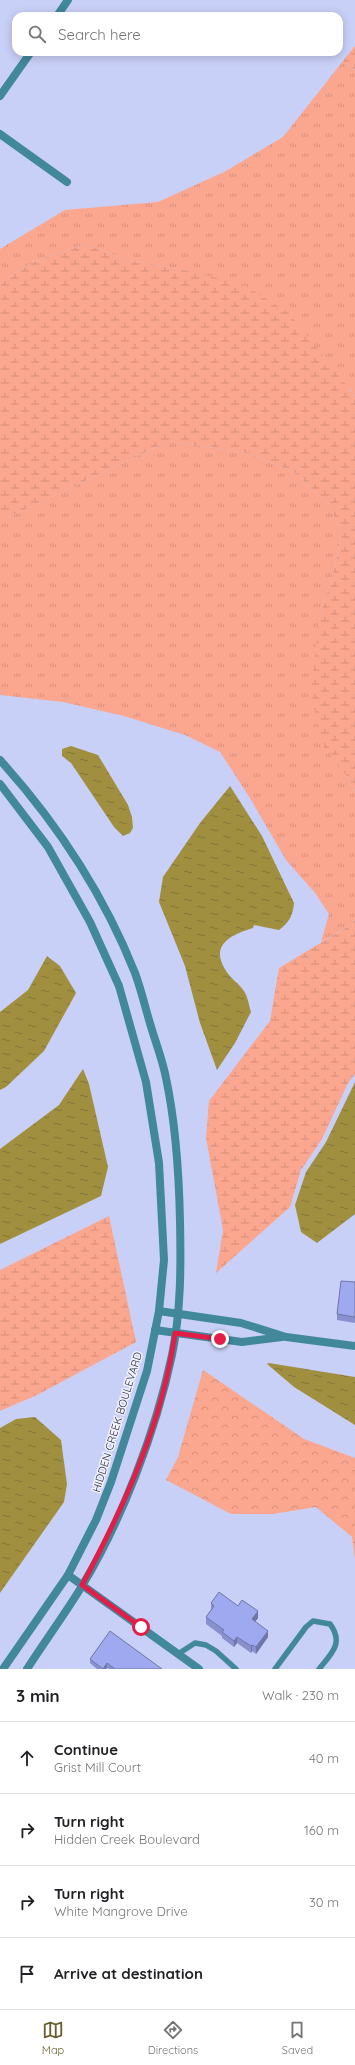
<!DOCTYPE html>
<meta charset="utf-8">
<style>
:root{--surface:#fff;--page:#f6f6f6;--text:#202124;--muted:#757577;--line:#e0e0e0;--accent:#695d2a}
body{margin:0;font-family:Quicksand,sans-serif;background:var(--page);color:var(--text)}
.stop{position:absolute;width:12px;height:12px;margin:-9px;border:3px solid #e11d48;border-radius:50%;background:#fff}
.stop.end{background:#e11d48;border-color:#fff;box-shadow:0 1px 4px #0008}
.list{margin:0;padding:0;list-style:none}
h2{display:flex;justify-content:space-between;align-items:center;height:52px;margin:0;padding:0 16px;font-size:17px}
h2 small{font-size:13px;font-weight:400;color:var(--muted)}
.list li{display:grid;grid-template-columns:26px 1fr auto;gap:12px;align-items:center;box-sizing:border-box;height:72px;padding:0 16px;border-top:1px solid var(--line)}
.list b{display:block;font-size:15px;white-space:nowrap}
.list p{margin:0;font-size:13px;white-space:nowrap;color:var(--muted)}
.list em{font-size:13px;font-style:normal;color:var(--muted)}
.icon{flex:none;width:22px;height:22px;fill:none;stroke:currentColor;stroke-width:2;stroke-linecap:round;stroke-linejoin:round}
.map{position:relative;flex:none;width:355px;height:1669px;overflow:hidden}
.search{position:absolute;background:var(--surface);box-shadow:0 2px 10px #0003;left:12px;right:12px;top:12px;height:44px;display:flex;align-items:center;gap:10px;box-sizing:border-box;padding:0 14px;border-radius:12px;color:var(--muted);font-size:15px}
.sheet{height:340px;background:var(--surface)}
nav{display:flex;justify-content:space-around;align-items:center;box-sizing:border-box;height:56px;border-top:1px solid var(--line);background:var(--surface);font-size:11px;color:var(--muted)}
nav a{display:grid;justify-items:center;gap:2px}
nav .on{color:var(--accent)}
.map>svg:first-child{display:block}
.grass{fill:url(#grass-tufts)}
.forest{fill:url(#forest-crowns)}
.wetland{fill:url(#wetland-marsh)}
.water{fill:url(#water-ripples)}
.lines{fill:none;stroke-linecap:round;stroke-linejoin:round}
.service{stroke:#41889a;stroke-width:5.5}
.minor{stroke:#41889a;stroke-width:8}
.wall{fill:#8891ce}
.shaded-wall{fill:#6f76a7}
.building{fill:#9ea9ef;stroke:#6f76a7}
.route{stroke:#e11d48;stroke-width:5}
.labels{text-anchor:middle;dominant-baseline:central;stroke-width:3;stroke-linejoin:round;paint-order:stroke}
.street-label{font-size:11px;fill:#272a3d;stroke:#f1f3fd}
</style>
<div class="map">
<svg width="355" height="1669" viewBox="0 0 355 1669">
<defs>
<pattern id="grass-tufts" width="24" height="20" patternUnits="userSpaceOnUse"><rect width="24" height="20" fill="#fba68e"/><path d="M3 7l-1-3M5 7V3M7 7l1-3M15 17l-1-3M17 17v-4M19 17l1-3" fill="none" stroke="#d78f7b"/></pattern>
<pattern id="forest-crowns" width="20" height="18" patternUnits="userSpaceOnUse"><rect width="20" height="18" fill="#fba68e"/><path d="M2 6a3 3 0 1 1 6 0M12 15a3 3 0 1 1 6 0" fill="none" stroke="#d78f7b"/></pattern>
<pattern id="wetland-marsh" width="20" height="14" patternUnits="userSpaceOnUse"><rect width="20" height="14" fill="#fba68e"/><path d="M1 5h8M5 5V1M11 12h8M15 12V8" fill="none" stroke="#d78f7b"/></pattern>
<pattern id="water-ripples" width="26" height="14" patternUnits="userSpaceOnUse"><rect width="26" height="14" fill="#a18f40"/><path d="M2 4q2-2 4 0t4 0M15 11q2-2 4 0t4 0" fill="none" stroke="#837537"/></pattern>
</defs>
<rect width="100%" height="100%" fill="#c9d0f7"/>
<!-- grass -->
<g class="grass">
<polygon points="343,61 355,70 355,396 350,389 189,271 128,260 85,244 33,262 0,283 0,249 65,210 158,202 226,171 283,137"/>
<polygon points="169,441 247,453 294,472 329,504 341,534 335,566 319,620 317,654 346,775 355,791 355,920 352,924 321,942 329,914 315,893 286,860 250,798 220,752 185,735 124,716 63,702 0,695 0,519 5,519"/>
</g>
<!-- forest -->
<polygon class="forest" points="203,1370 304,1439 355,1458 355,1561 352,1537 316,1507 273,1514 231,1514 166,1480 178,1457"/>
<!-- wetland -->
<g class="wetland">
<polygon points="355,46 355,70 343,61"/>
<polygon points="85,244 128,260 189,271 244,285 289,313 355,396 355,791 346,775 321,743 311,692 319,620 335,566 341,534 329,504 294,472 247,453 169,441 5,519 0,519 0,283 33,262"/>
<polygon points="355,920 355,1074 348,1083 322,1139 301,1170 290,1207 216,1273 223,1230 206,1138 209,1101 270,1021 279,968 352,924"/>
<polygon points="109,1216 136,1342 37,1395 0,1411 0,1270"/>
</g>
<!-- water -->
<g class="water">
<polygon points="71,746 98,755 128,805 132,817 133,828 130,833 123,836 114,827 71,763 62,756 62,749"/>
<path d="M230,786L262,836L294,903C293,915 289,923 279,930L254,925L253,928C227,936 208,947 229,975C234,981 240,985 244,991C248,997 249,1006 251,1012L235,1043L217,1070L200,1023L185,966L159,902L163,877L200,823Z"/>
<polygon points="47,956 60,966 76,993 44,1051 6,1087 0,1090 0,1012 28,990"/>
<polygon points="83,1069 89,1084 108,1167 101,1196 0,1244 0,1149 59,1105"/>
<polygon points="355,1082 355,1214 317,1243 301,1232 295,1205 306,1172 326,1142"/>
<polygon points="269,1363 355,1377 355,1425 294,1387 267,1364"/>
<polygon points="35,1417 61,1440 67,1484 64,1502 0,1593 0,1428 16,1419"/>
</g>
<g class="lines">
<!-- service -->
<g class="service">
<polyline points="178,1654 195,1643 206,1645 216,1651 236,1669"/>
<path d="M275,1669L306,1627L313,1621L330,1624C344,1643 332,1653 319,1669"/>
</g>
<!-- minor -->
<g class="minor">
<polyline points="57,16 68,0"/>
<polyline points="0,96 31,52"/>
<polyline points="0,134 67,182"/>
<path d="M0,760C56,822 104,895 135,973C142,992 146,1011 152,1030C157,1046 163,1062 166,1078C176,1125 179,1173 180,1221C181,1266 181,1311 172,1355C156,1431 122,1520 82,1586C65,1614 45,1641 27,1669"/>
<polyline points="0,784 48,847 90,922 119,986 146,1082 159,1163 164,1260 159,1311 147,1371 111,1482 96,1520 68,1575 3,1669"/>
<polyline points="159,1311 241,1323 286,1337 355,1346"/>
<polyline points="155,1330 242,1342 282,1337"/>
<polyline points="68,1575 199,1669"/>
</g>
</g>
<!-- wall -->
<g class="wall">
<polygon points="355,1282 355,1323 337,1320 337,1314"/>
<polygon points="211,1603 238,1606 258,1618 255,1622 268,1637 256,1654 252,1651 251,1653 237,1643 234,1647 222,1638 222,1636 206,1624 206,1617 211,1610"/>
<polygon points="90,1659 162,1669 109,1669 107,1668 106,1669 97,1669 90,1663"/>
</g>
<!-- shaded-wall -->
<g class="shaded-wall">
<polygon points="258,1611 258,1618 252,1626 252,1619"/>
<polygon points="268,1631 268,1637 256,1654 256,1647"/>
<polygon points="237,1637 237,1643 234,1647 234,1641"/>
<polygon points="252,1645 252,1651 251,1653 251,1646"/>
<polygon points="107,1663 107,1668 106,1669 103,1669"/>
</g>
<!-- building -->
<g class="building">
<polygon points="341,1281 355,1282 355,1317 337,1314"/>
<polygon points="219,1592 238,1606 242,1600 258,1611 252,1619 268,1631 256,1647 252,1645 251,1646 237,1637 234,1641 222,1632 224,1630 206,1617 214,1606 211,1603"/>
<polygon points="110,1631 162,1669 115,1669 107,1663 103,1669 90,1659"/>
</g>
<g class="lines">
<!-- route -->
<path class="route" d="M141,1627L82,1585C124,1507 163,1422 175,1333L220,1339"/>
</g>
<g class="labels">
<!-- street labels -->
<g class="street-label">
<text transform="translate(117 1422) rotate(-73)">HIDDEN CREEK BOULEVARD</text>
</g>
</g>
</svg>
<div class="stop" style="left:141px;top:1627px"></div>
<div class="stop end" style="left:220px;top:1339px"></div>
<div class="search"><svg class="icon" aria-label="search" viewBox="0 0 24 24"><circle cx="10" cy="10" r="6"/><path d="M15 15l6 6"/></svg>Search here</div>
</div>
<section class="sheet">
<h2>3 min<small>Walk · 230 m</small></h2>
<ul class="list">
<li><svg class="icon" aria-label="ahead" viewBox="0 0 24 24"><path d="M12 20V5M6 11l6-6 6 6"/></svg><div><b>Continue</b><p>Grist Mill Court</p></div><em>40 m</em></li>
<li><svg class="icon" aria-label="right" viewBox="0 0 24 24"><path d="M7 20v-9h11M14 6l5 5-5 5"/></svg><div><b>Turn right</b><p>Hidden Creek Boulevard</p></div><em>160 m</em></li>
<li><svg class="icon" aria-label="right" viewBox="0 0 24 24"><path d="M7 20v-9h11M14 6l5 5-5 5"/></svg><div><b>Turn right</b><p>White Mangrove Drive</p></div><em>30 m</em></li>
<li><svg class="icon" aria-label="arrive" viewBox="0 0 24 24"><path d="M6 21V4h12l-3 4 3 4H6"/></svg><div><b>Arrive at destination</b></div></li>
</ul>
</section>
<nav>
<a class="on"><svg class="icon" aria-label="map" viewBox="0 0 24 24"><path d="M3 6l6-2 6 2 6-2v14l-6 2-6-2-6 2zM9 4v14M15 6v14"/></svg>Map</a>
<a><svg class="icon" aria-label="directions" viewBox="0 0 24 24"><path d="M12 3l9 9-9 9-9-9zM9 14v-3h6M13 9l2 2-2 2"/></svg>Directions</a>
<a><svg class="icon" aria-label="saved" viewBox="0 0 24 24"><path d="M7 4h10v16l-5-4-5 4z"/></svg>Saved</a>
</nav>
